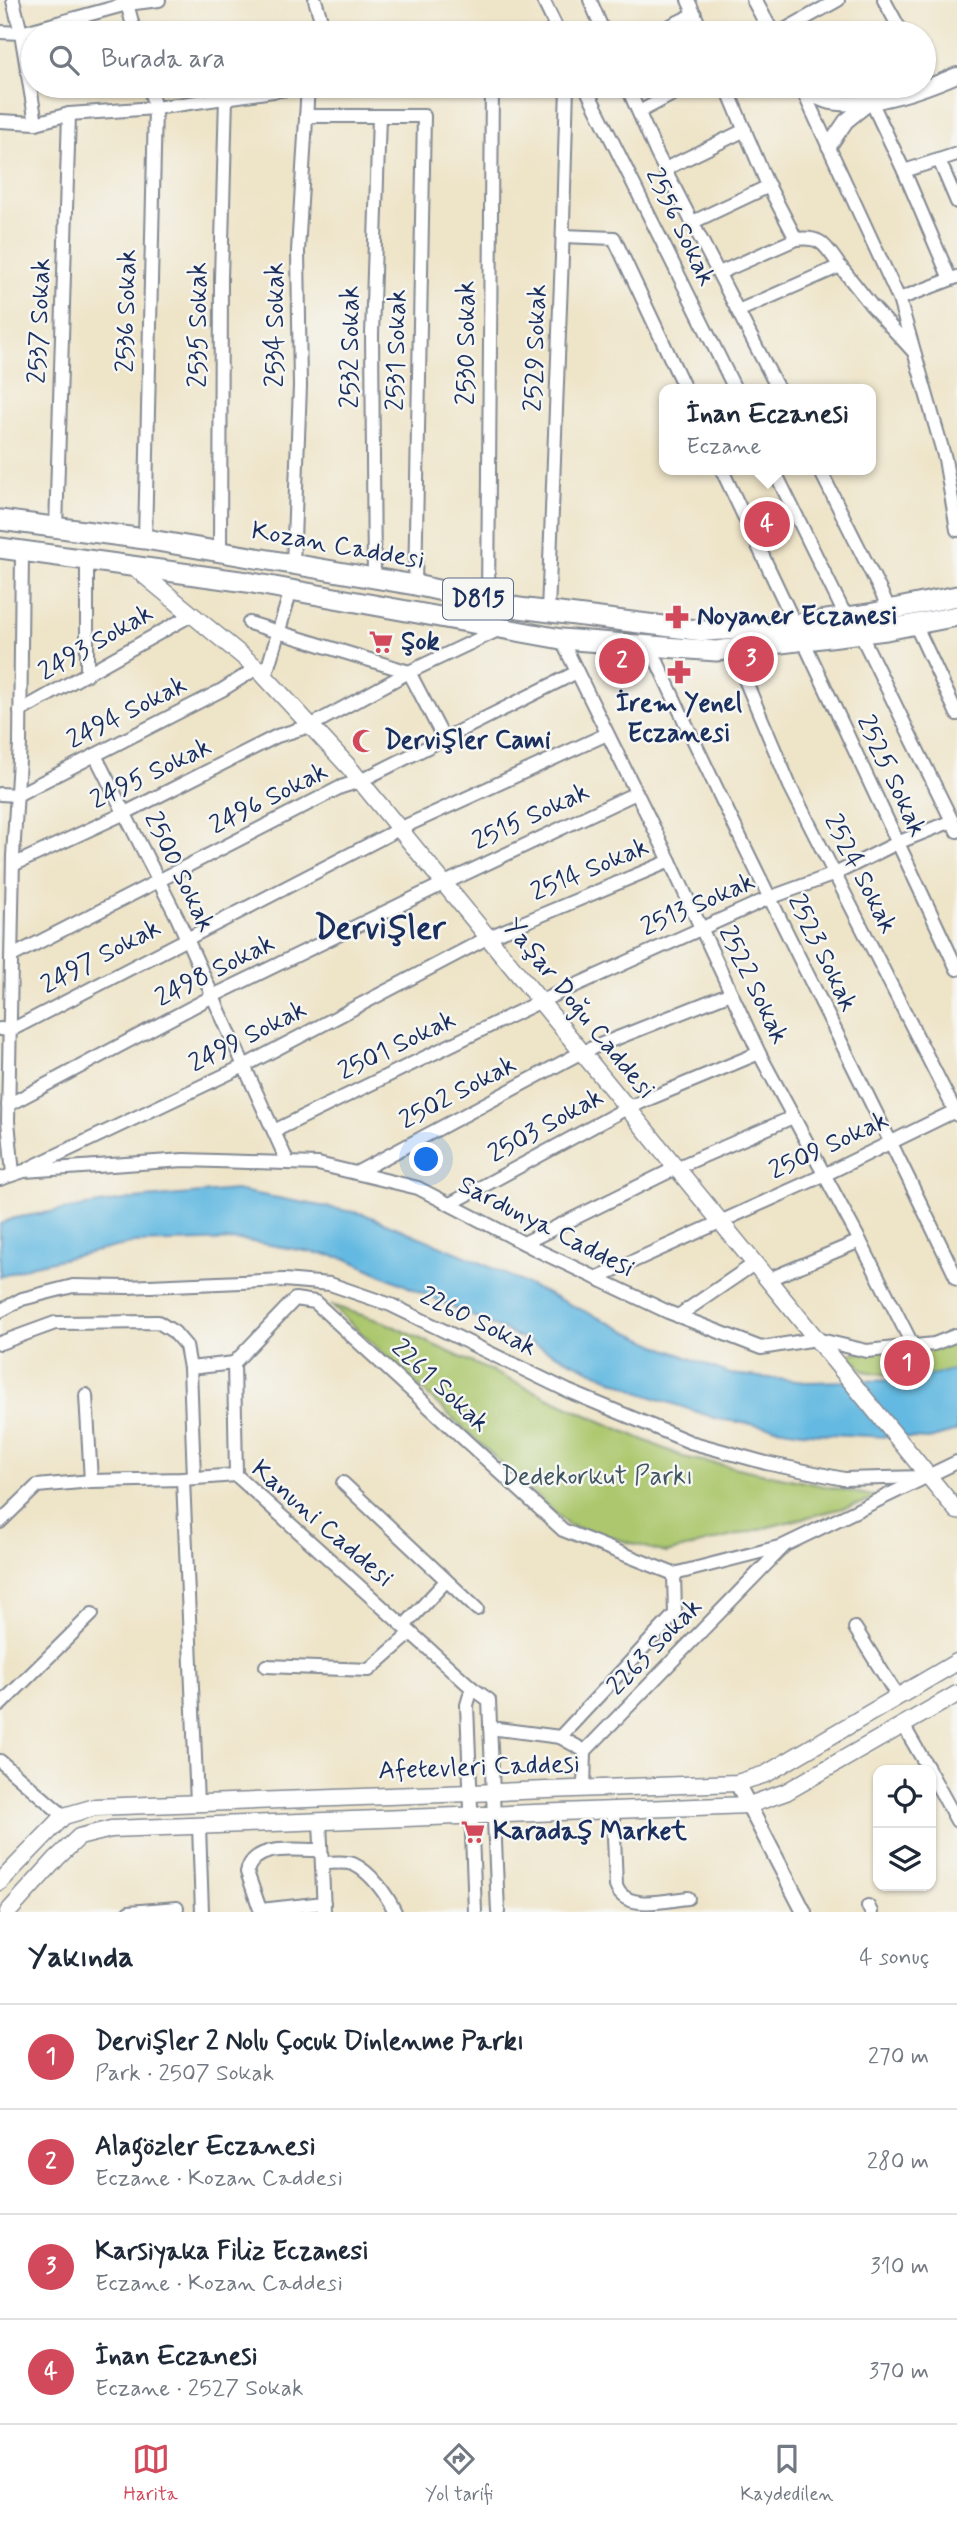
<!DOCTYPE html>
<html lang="tr">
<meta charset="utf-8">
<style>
:root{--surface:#fff;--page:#f6f6f7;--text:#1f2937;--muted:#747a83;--line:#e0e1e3;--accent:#d1495b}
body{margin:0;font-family:Mynerve,sans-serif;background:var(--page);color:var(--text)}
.controls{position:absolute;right:21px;bottom:21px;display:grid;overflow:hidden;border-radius:14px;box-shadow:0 2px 5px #0004}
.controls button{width:63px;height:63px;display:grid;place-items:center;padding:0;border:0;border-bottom:2px solid var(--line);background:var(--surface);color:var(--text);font:35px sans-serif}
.you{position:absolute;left:427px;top:1160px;width:24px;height:24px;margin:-18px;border:5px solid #fff;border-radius:50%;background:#1a73e8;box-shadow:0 0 0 10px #1a73e833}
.badge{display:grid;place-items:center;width:46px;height:46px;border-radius:50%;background:var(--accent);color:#fff;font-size:23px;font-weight:700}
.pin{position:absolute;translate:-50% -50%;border:4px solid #fff;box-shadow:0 2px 7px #0006}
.popup{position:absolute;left:659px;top:384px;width:217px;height:91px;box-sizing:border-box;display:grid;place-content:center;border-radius:14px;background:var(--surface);filter:drop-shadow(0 2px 5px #0005);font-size:23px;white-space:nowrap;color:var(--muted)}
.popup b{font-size:26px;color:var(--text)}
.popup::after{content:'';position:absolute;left:50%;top:100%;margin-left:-14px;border:14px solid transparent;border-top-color:var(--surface)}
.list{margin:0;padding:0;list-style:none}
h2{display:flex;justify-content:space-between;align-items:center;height:91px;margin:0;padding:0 28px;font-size:30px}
h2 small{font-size:23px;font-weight:400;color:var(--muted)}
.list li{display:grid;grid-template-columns:46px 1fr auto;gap:21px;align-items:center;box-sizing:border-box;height:105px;padding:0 28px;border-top:2px solid var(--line)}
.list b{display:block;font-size:26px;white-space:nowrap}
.list p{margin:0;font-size:23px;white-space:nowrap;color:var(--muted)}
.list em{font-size:23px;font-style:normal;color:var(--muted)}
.icon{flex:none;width:38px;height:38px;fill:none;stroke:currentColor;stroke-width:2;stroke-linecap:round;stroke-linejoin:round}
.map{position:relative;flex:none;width:957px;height:1912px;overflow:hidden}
.search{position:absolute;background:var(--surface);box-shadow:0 2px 5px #0004;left:21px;right:21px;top:21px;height:77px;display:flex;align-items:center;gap:18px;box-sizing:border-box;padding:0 24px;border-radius:38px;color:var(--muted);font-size:26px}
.sheet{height:511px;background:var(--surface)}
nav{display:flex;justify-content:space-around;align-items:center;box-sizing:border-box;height:98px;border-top:2px solid var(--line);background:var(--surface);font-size:19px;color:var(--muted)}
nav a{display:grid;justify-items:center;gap:4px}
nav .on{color:var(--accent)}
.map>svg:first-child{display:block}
.green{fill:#acc76d;stroke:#647b66;stroke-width:2}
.water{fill:#64b9e1;stroke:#4074a0;stroke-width:2}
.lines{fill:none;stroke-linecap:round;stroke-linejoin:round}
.minor-casing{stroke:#848a93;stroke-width:16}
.tertiary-casing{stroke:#848a93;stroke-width:18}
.secondary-casing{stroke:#848a93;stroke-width:19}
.trunk-casing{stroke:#848a93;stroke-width:23}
.minor{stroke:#fff;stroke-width:12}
.tertiary{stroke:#fff;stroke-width:14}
.secondary{stroke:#fff;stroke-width:16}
.trunk{stroke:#fff;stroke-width:19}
.labels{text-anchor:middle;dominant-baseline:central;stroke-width:5;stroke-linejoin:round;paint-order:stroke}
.shield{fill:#f6f6f2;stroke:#5d6b8a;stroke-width:2}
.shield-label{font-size:24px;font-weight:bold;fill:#1b2f5e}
.street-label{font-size:26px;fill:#1b2f5e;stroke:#f6f6f2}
.poi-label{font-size:26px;font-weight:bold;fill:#1b2f5e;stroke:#f6f6f2;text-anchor:start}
.park-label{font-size:26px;fill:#3f5562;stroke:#f6f6f2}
.district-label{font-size:33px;font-weight:bold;fill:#1b2f5e;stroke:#f6f6f2}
</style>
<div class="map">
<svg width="957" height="1912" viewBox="0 0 957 1912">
<rect width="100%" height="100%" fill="#f6f6f2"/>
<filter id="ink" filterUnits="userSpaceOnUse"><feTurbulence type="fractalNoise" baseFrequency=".0143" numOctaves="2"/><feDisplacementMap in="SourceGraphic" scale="14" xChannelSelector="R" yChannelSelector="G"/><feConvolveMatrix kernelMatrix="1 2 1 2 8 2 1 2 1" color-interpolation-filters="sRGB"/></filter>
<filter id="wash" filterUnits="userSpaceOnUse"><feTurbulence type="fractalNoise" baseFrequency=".00686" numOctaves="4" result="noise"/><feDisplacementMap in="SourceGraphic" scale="28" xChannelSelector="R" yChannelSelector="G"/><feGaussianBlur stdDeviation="1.57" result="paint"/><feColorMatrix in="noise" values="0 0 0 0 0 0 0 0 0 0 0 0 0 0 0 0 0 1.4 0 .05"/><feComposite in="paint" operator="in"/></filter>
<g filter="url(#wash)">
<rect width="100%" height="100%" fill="#eee4c8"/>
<!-- green -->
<g class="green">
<polygon points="331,1305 386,1323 582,1413 683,1457 882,1498 666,1553 568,1525"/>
<polygon points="957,1333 957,1376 935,1382 864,1371 849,1354 926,1345"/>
</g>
<!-- water -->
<polygon class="water" points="235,1190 364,1214 475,1260 661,1347 730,1374 806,1382 910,1380 957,1369 957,1431 929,1439 809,1433 718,1419 641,1393 345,1258 241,1240 134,1243 30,1266 0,1277 0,1224 14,1218 124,1200"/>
</g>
<g filter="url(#ink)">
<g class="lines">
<!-- minor casing -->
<g class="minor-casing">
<g id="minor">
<polyline points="13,0 21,33 36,123"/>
<polyline points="126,0 135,33"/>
<polyline points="315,0 325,33"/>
<polyline points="543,0 559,33"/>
<polyline points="590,0 604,33"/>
<polyline points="688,0 703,33"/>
<polyline points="884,0 902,33"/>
<polyline points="0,32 21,33 127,4 159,0"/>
<polyline points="655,33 695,14"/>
<polyline points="779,33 838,0"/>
<polyline points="585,86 735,389"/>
<polyline points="627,86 657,154 778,389"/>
<polyline points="802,89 899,299 945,459 957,530"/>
<polyline points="871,101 904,171"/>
<polyline points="639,112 688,86"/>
<polyline points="306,116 424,116 415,585"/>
<polyline points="0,121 36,123 69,114 155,108 308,86 298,251 300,386 293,565"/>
<polyline points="939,160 957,202"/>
<polyline points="665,169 745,130"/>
<polyline points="693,222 769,186"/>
<polyline points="563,236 614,238 685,389"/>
<path d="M796,239C823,236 825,246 840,266"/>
<polyline points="719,273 796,239 766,181 726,86"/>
<polyline points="950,279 904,171 957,154"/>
<polyline points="899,299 957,277"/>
<polyline points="738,311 840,266 871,305 913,351"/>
<polyline points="722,470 795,624"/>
<polyline points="774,470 846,617"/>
<polyline points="820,470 890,610"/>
<polyline points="56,528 69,114"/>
<polyline points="145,539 155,108 149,86"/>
<polyline points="220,553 221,278 226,97"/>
<polyline points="87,560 87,674"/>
<polyline points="374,578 372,335 379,116"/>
<polyline points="488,602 492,86"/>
<polyline points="548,612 562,256 567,86"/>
<polyline points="249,623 409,672 444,739"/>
<polyline points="915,624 957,714"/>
<polyline points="860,633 957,831"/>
<polyline points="561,639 670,861 759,1053 860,1241 913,1346"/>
<polyline points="803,640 957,969"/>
<path d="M650,646C747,860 856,1067 957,1279"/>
<polyline points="732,649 790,786 957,1115"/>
<polyline points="265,677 291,590"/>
<polyline points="20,711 193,614"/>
<polyline points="95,755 177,917 288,1163"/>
<polyline points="0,794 17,795 222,690 257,668"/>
<polyline points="13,865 125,813 277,736 310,726 409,672 500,629"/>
<polyline points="12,956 341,787 360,781 577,672"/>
<polyline points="0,1029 11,1030 399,829 607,734"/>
<polyline points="8,1105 213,996 445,883 636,793"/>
<polyline points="274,1131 541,1001 769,898 835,874 897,843 952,821"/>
<polyline points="30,1168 244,1066 489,937 670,861"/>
<polyline points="356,1173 582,1052 731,993"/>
<polyline points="13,1174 8,1121 13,856 20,744 22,552"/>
<polyline points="0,1179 24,1171 184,1160 318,1164 418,1188 537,1250 668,1312 761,1348 816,1339 867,1351 934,1344 957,1335"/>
<polyline points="450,1204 627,1108 759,1053"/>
<polyline points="524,1243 676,1168 793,1117"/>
<polyline points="596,1278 824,1175 957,1110"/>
<polyline points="767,1280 860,1241"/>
<polyline points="0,1311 22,1299 73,1286 127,1287 284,1280 330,1284 391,1305 568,1391 690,1442 766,1463 844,1479 924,1477"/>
<polyline points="678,1316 754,1264"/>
<polyline points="0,1343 55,1323 158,1322 174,1332 186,1346 190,1368 194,1478"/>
<polyline points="190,1368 234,1363"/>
<polyline points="86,1395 91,1481"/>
<polyline points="236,1475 234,1363 295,1299 315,1302 563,1530 674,1574 783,1546 957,1462"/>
<polyline points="183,1479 197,1803"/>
<polyline points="343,1483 477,1609"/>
<polyline points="0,1522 37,1486 91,1481 183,1479 236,1475 472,1688 489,1700 498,1912"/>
<polyline points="404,1626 446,1581"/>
<polyline points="855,1628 898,1697"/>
<polyline points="266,1666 369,1670 411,1633"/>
<polyline points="472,1688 467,1705 475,1912"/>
<polyline points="0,1705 92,1614"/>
<polyline points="903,1725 929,1770"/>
<polyline points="490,1728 560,1737 675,1614 674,1574"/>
<polyline points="560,1737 585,1751"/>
<polyline points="0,1761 64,1816"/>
<polyline points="931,1774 957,1821"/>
<polyline points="584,1789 585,1751 783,1547"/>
<path d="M613,1811L616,1886C625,1912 666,1900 688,1898"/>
<polyline points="320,1822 324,1912"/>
<polyline points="199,1826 202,1912"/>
<path d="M324,1863C332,1863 345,1861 353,1864C371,1872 387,1895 395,1912"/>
<polyline points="868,1906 871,1912"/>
<polyline points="261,1910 324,1903"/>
<polyline points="129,1912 177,1908"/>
<path d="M261,1912L247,1872C254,1842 297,1851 320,1850"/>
</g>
</g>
<!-- tertiary casing -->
<g class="tertiary-casing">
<g id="tertiary">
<polyline points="754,0 772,33"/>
<path d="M800,86L802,89C810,93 819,99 827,101C866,111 922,90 957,75"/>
<polyline points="829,146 846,121 871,101"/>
<polyline points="737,1783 804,1912"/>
</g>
</g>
<!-- secondary casing -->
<g class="secondary-casing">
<g id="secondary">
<polyline points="134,567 257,668 348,766 957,1511"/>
<polyline points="0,1882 64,1816 95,1807 737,1783 766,1774 957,1662"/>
<polyline points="8,1912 57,1858 79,1837 111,1829 749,1805 786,1792 957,1694"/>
</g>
</g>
<!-- trunk casing -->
<g class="trunk-casing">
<g id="trunk">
<polyline points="0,520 145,539 415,585 519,608 704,631 778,627 869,614 957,596"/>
<polyline points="0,548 247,582 561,639 716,651 886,630 957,616"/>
</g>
</g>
<!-- minor -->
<use href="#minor" class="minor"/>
<!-- tertiary -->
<use href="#tertiary" class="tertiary"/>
<!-- secondary -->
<use href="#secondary" class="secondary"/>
<!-- trunk -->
<use href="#trunk" class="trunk"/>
</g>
</g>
<!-- icons -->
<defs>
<g id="pharmacy-bare" transform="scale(1.89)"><path d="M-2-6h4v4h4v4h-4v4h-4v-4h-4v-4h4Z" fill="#d1495b" stroke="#f6f6f2" stroke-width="2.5" paint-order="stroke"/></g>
<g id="supermarket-bare" transform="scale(1.89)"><path d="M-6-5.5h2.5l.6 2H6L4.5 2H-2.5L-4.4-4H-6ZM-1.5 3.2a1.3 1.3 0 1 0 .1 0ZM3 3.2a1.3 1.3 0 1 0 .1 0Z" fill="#d1495b" stroke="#f6f6f2" stroke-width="2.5" paint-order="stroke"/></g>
<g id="mosque-bare" transform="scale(1.89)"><path d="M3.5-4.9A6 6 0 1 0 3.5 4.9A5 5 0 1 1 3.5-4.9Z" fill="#d1495b" stroke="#f6f6f2" stroke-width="2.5" paint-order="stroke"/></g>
</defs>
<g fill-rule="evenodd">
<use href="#pharmacy-bare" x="677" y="617"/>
<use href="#supermarket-bare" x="381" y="642"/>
<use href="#pharmacy-bare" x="679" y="672"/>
<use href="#mosque-bare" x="364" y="741"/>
<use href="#supermarket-bare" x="473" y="1832"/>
</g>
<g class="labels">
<!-- shield labels -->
<rect class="shield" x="443" y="578.5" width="70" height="41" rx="5"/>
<g class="shield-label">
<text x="478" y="599">D815</text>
</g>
<!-- street labels -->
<g class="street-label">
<text transform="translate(680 227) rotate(64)">2556 Sokak</text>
<text transform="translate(127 311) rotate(-89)">2536 Sokak</text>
<text transform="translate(40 321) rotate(-88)">2537 Sokak</text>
<text transform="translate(199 325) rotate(-90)">2535 Sokak</text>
<text transform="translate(276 325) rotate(-90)">2534 Sokak</text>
<text transform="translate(467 343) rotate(-90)">2530 Sokak</text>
<text transform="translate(351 347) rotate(-90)">2532 Sokak</text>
<text transform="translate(536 348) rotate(-88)">2529 Sokak</text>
<text transform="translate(397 350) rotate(-89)">2531 Sokak</text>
<text transform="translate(338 546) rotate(10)">Kozan Caddesi</text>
<text transform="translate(96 643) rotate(-30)">2493 Sokak</text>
<text transform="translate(127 713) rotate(-27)">2494 Sokak</text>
<text transform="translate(151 774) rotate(-26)">2495 Sokak</text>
<text transform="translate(891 776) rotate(65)">2525 Sokak</text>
<text transform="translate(269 799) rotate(-27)">2496 Sokak</text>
<text transform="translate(531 817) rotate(-25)">2515 Sokak</text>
<text transform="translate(590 870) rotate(-23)">2514 Sokak</text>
<text transform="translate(179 872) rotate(64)">2500 Sokak</text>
<text transform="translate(860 874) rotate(63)">2524 Sokak</text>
<text transform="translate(698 905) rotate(-24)">2513 Sokak</text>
<text transform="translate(822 953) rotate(64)">2523 Sokak</text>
<text transform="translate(101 957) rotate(-28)">2497 Sokak</text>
<text transform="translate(215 971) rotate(-27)">2498 Sokak</text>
<text transform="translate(753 985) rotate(64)">2522 Sokak</text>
<text transform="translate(579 1009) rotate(51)">Yaşar Doğu Caddesi</text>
<text transform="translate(248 1037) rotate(-27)">2499 Sokak</text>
<text transform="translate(397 1046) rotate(-26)">2501 Sokak</text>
<text transform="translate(458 1093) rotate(-28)">2502 Sokak</text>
<text transform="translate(546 1126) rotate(-29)">2503 Sokak</text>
<text transform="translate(829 1146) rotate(-25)">2509 Sokak</text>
<text transform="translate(546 1227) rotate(27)">Sardunya Caddesi</text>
<text transform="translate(478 1322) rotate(26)">2260 Sokak</text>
<text transform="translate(440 1386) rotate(43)">2261 Sokak</text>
<text transform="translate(322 1524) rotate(41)">Kanuni Caddesi</text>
<text transform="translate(655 1647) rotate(-46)">2263 Sokak</text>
<text transform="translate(479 1768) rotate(-2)">Afetevleri Caddesi</text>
</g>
<!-- poi labels -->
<g class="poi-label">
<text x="697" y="617">Noyaner Eczanesi</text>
<text x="401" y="642">Şok</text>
<text x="679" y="704" text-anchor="middle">İrem Yenel<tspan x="679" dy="30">Eczanesi</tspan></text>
<text x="384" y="741">Dervişler Cami</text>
<text x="493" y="1832">Karadaş Market</text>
</g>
<!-- park labels -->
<g class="park-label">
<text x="597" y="1477">Dedekorkut Parkı</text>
</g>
<!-- district labels -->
<g class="district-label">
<text x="380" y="929">Dervişler</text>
</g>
</g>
</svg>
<div class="controls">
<button><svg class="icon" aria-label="locate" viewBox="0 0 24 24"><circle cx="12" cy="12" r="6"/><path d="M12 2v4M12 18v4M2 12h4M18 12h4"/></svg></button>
<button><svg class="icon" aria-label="layers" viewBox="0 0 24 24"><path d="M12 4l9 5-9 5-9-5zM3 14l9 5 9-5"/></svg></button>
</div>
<div class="you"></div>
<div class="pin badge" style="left:907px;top:1363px">1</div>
<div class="pin badge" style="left:622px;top:661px">2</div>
<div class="pin badge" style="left:751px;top:659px">3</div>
<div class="pin badge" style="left:767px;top:524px">4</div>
<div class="popup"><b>İnan Eczanesi</b>Eczane</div>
<div class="search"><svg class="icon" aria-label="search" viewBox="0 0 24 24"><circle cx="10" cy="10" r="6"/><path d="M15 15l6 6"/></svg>Burada ara</div>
</div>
<section class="sheet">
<h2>Yakında<small>4 sonuç</small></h2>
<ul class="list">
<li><span class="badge">1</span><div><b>Dervişler 2 Nolu Çocuk Dinlenme Parkı</b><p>Park · 2507 Sokak</p></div><em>270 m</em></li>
<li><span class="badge">2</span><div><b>Alagözler Eczanesi</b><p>Eczane · Kozan Caddesi</p></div><em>280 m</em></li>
<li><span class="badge">3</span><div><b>Karsiyaka Filiz Eczanesi</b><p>Eczane · Kozan Caddesi</p></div><em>310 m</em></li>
<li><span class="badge">4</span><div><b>İnan Eczanesi</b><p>Eczane · 2527 Sokak</p></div><em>370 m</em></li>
</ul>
</section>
<nav>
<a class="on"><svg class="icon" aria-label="map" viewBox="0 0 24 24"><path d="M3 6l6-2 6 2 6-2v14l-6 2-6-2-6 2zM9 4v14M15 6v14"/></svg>Harita</a>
<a><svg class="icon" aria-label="directions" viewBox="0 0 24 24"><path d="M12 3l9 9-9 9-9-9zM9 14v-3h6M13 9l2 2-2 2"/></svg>Yol tarifi</a>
<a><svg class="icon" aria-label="saved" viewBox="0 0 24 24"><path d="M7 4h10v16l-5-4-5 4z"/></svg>Kaydedilen</a>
</nav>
